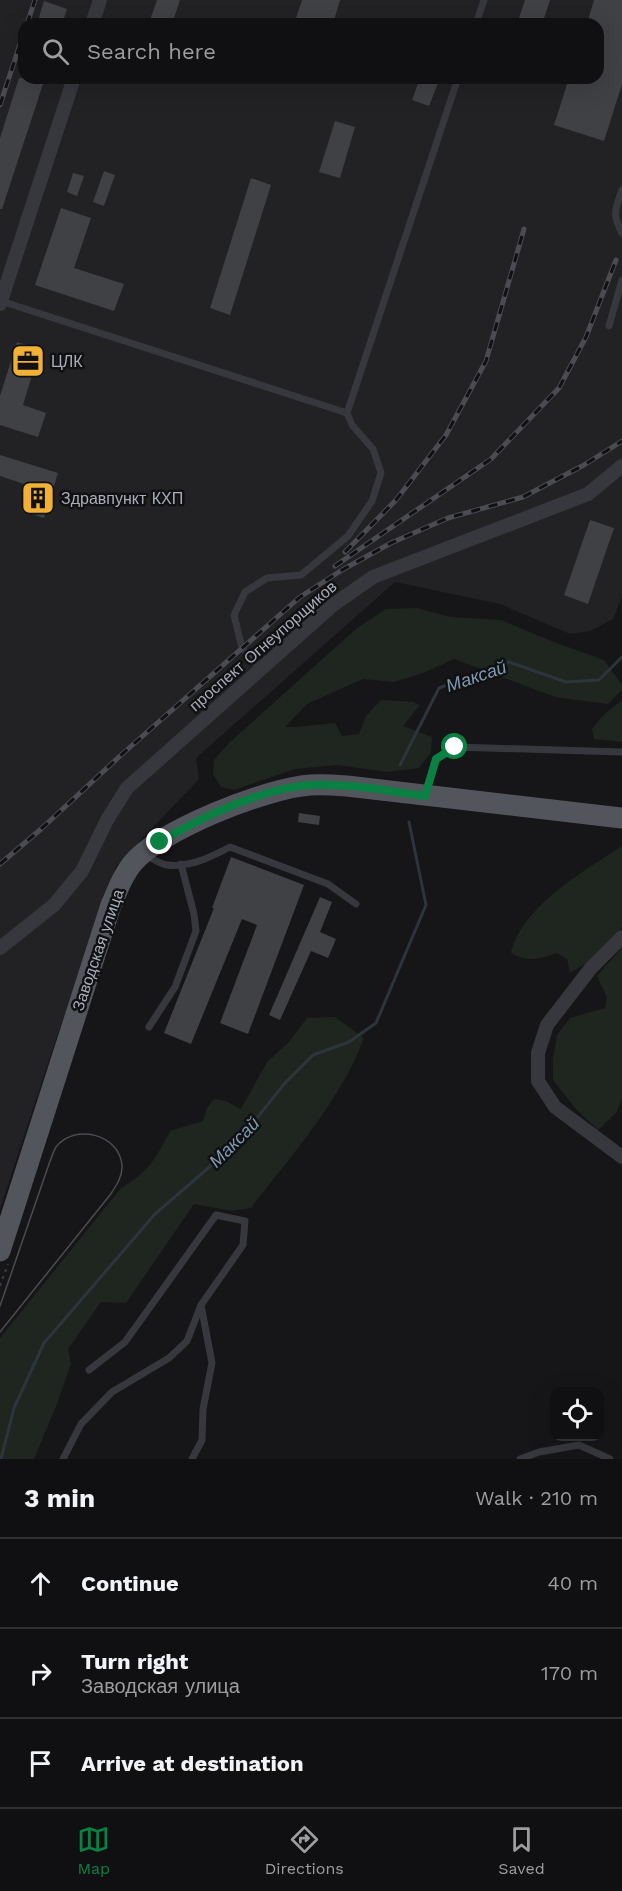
<!DOCTYPE html>
<meta charset="utf-8">
<style>
:root{--surface:#101012;--page:#1e1e20;--text:#f1f3f6;--muted:#9c9d9f;--line:#303032;--accent:#0b8043}
body{margin:0;font-family:"Work Sans",sans-serif;background:var(--page);color:var(--text)}
.controls{position:absolute;right:18px;bottom:18px;display:grid;overflow:hidden;border-radius:12px;box-shadow:0 6px 24px #0002}
.controls button{width:54px;height:54px;display:grid;place-items:center;padding:0;border:0;border-bottom:2px solid var(--line);background:var(--surface);color:var(--text);font:30px sans-serif}
.stop{position:absolute;width:18px;height:18px;margin:-14px;border:4px solid #0b8043;border-radius:50%;background:#fff}
.stop.end{background:#0b8043;border-color:#fff;box-shadow:0 2px 6px #0008}
.list{margin:0;padding:0;list-style:none}
h2{display:flex;justify-content:space-between;align-items:center;height:78px;margin:0;padding:0 24px;font-size:26px}
h2 small{font-size:20px;font-weight:400;color:var(--muted)}
.list li{display:grid;grid-template-columns:39px 1fr auto;gap:18px;align-items:center;box-sizing:border-box;height:90px;padding:0 24px;border-top:2px solid var(--line)}
.list b{display:block;font-size:22px;white-space:nowrap}
.list p{margin:0;font-size:20px;white-space:nowrap;color:var(--muted)}
.list em{font-size:20px;font-style:normal;color:var(--muted)}
.icon{flex:none;width:33px;height:33px;fill:none;stroke:currentColor;stroke-width:2;stroke-linecap:round;stroke-linejoin:round}
.map{position:relative;flex:none;width:622px;height:1459px;overflow:hidden}
.search{position:absolute;background:var(--surface);box-shadow:0 6px 24px #0002;left:18px;right:18px;top:18px;height:66px;display:flex;align-items:center;gap:15px;box-sizing:border-box;padding:0 21px;border-radius:18px;color:var(--muted);font-size:22px}
.sheet{height:348px;background:var(--surface)}
nav{display:flex;justify-content:space-around;align-items:center;box-sizing:border-box;height:84px;border-top:2px solid var(--line);background:var(--surface);font-size:16px;color:var(--muted)}
nav a{display:grid;justify-items:center;gap:3px}
nav .on{color:var(--accent)}
.map>svg:first-child{display:block}
.built{fill:#222225;fill-rule:evenodd}
.green{fill:#1e261f}
.lines{fill:none;stroke-linecap:round;stroke-linejoin:round}
.stream{stroke:#2c353c;stroke-width:3}
.building{fill:#404145}
.path{stroke:#3d3f44;stroke-width:2;stroke-dasharray:3 4.5;stroke-linecap:butt}
.service{stroke:#37383d;stroke-width:7}
.minor{stroke:#37383d;stroke-width:14}
.primary{stroke:#53555c;stroke-width:21}
.tram{stroke:#4a4c52;stroke-width:1.5}
.rail-casing{stroke:#4a4c52;stroke-width:5}
.rail{stroke:#111113;stroke-width:3;stroke-dasharray:9;stroke-linecap:butt}
.route{stroke:#0b8043;stroke-width:8}
.labels{text-anchor:middle;dominant-baseline:central;stroke-width:5;stroke-linejoin:round;paint-order:stroke}
.poi-label{font-size:16px;fill:#a8adb8;stroke:#111113;text-anchor:start}
.street-label{font-size:16px;fill:#a8adb8;stroke:#111113}
.water-label{font-size:18px;font-style:italic;fill:#7f9bb3;stroke:#111113}
</style>
<div class="map">
<svg width="622" height="1459" viewBox="0 0 622 1459">
<rect width="100%" height="100%" fill="#161618"/>
<!-- built -->
<path class="built" d="M0,0H622V597L613,619L590,631L570,634L500,604L395,582L196,758L199,779L116,866L53,1048L0,1209ZM24,24H598V78H24Z"/>
<!-- green -->
<g class="green">
<polygon points="417,608 450,617 501,620 554,642 604,660 622,685 622,690 608,704 555,697 454,659 423,673 394,682 363,679 307,704 285,727 296,727 335,723 342,736 359,734 366,716 381,700 413,702 420,705 403,726 432,737 431,752 419,768 387,772 338,765 295,769 234,790 221,787 213,774 214,760 230,742 357,628 386,609"/>
<path d="M622,701V742L594,739L592,729C601,717 609,709 622,701Z"/>
<path d="M622,846V927C607,944 592,963 570,972L567,959L557,953C539,959 528,963 511,953C522,906 584,871 622,846Z"/>
<polygon points="622,948 622,1099 616,1113 598,1130 576,1109 553,1080 553,1059 557,1035 570,1018 605,1008 607,997 597,976"/>
<path d="M335,1017L364,1038C341,1100 291,1156 251,1208L232,1211L194,1204L126,1303L101,1302L68,1349L71,1364L57,1404L34,1459H0V1338L121,1188C148,1173 156,1158 170,1131L203,1121L207,1108L214,1099L226,1101L241,1109L267,1062L288,1043L307,1018Z"/>
</g>
<g class="lines">
<!-- stream -->
<g class="stream">
<polyline points="400,765 439,688 509,662 566,682 599,680 622,657"/>
<polyline points="1,1459 14,1408 44,1343 155,1214 236,1144 285,1083 313,1055 349,1042 376,1023 426,905 409,822"/>
</g>
</g>
<!-- building -->
<g class="building">
<polygon points="157,0 180,0 172,24 162,24 150,20"/>
<polygon points="302,0 340,0 333,24 294,24"/>
<polygon points="525,0 550,0 542,24 517,24"/>
<polygon points="594,0 622,0 622,84 604,141 554,125 569,78 598,78 598,24 587,24"/>
<polygon points="44,1 67,9 62,24 37,24"/>
<polygon points="19,78 45,78 2,209 0,209 0,138"/>
<polygon points="420,78 440,78 429,106 412,100"/>
<polygon points="335,121 355,127 340,178 319,172"/>
<polygon points="104,171 115,175 104,206 93,202"/>
<polygon points="73,173 84,176 77,196 67,192"/>
<polygon points="251,178 271,185 230,315 210,308"/>
<polygon points="61,208 91,218 74,268 124,284 114,311 35,285"/>
<polygon points="17,342 40,349 23,405 46,413 38,437 0,425 0,396"/>
<polygon points="0,455 58,473 44,518 22,511 30,486 0,476"/>
<polygon points="590,520 614,528 588,604 564,595"/>
<polygon points="299,813 320,816 319,825 298,822"/>
<polygon points="231,857 304,885 248,1034 220,1023 257,925 242,919 191,1044 164,1033 214,908 212,908"/>
<polygon points="320,897 332,902 320,932 336,939 328,958 311,951 280,1020 269,1015"/>
</g>
<g class="lines">
<!-- path -->
<polyline class="path" points="0,1286 8,1264"/>
<!-- service -->
<g class="service">
<polyline points="476,24 484,0"/>
<path d="M622,190C615,210 612,214 622,233"/>
<polyline points="1,301 347,413"/>
<polyline points="609,326 622,280"/>
<polyline points="261,669 242,648 234,615 245,592 267,578 301,575 348,536 372,501 381,473 373,449 352,425 347,413 458,78"/>
<polyline points="426,793 436,759 455,747 622,752"/>
<path d="M145,855C152,858 160,864 167,865C189,868 211,857 230,847L328,884L356,904"/>
<polyline points="149,1027 175,987 196,931 194,914 181,864"/>
<polyline points="89,1370 125,1342 216,1215 245,1221 243,1245 201,1305 212,1363 203,1409 202,1440 192,1459"/>
<polyline points="63,1459 81,1424 112,1392 169,1358 187,1341 201,1305"/>
<polyline points="520,1459 539,1452 579,1445 610,1459"/>
</g>
<!-- minor -->
<g class="minor">
<polyline points="92,24 100,0"/>
<polyline points="0,304 74,78"/>
<polyline points="622,937 591,968 547,1025 538,1053 538,1081 555,1107 622,1157"/>
<polyline points="0,948 54,905 82,871 107,820 127,788 333,605 373,577 588,494 622,466"/>
</g>
<!-- primary -->
<path class="primary" d="M0,1251L111,905C117,892 122,876 132,864C159,830 267,788 310,785C322,784 335,785 347,786L622,818"/>
<!-- tram -->
<path class="tram" d="M0,1306L49,1164C51,1159 53,1152 56,1147C75,1123 119,1134 122,1165C123,1176 116,1186 110,1195L0,1332"/>
<!-- rail casing -->
<g class="rail-casing">
<g id="rail">
<polyline points="27,24 35,0"/>
<polyline points="0,105 24,32"/>
<polyline points="345,552 396,500 446,435 486,361 524,229"/>
<polyline points="335,566 491,459 559,388 586,337 616,260"/>
<polyline points="0,864 41,829 120,756 300,597 342,570 391,543 448,518 523,497 584,465 622,441"/>
</g>
</g>
<!-- rail -->
<use href="#rail" class="rail"/>
</g>
<g class="lines">
<!-- route -->
<path class="route" d="M160,842C201,817 263,788 311,785C349,783 388,791 425,796L436,759L455,747"/>
</g>
<!-- icons -->
<defs>
<g id="office-square" transform="scale(1.725)"><rect x="-9" y="-9" width="18" height="18" rx="4" fill="#f2b134" stroke="#111113"/><path d="M-6-3h4V-5.5h4V-3h4V5H-6ZM-1-4.5V-3h2v-1.5ZM-6 0V1H6V0Z" fill="#111"/></g>
<g id="building-square" transform="scale(1.725)"><rect x="-9" y="-9" width="18" height="18" rx="4" fill="#f2b134" stroke="#111113"/><path d="M-4-6H4V6H1V3H-1V6H-4ZM-2.5-4.3h1.7v1.8h-1.7ZM.8-4.3h1.7v1.8H.8ZM-2.5-1h1.7V.8h-1.7ZM.8-1h1.7V.8H.8Z" fill="#111"/></g>
</defs>
<g fill-rule="evenodd">
<use href="#office-square" x="28" y="361"/>
<use href="#building-square" x="38" y="498"/>
</g>
<g class="labels">
<!-- poi labels -->
<g class="poi-label">
<text x="51" y="361">ЦЛК</text>
<text x="61" y="498">Здравпункт КХП</text>
</g>
<!-- street labels -->
<g class="street-label">
<text transform="translate(263 646) rotate(-41)">проспект Огнеупорщиков</text>
<text transform="translate(98 950) rotate(-71)">Заводская улица</text>
</g>
<!-- water labels -->
<g class="water-label">
<text transform="translate(476 676) rotate(-19)">Максай</text>
<text transform="translate(234 1142) rotate(-45)">Максай</text>
</g>
</g>
</svg>
<div class="controls">
<button><svg class="icon" aria-label="locate" viewBox="0 0 24 24"><circle cx="12" cy="12" r="6"/><path d="M12 2v4M12 18v4M2 12h4M18 12h4"/></svg></button>
</div>
<div class="stop" style="left:455px;top:747px"></div>
<div class="stop end" style="left:160px;top:842px"></div>
<div class="search"><svg class="icon" aria-label="search" viewBox="0 0 24 24"><circle cx="10" cy="10" r="6"/><path d="M15 15l6 6"/></svg>Search here</div>
</div>
<section class="sheet">
<h2>3 min<small>Walk · 210 m</small></h2>
<ul class="list">
<li><svg class="icon" aria-label="ahead" viewBox="0 0 24 24"><path d="M12 20V5M6 11l6-6 6 6"/></svg><div><b>Continue</b></div><em>40 m</em></li>
<li><svg class="icon" aria-label="right" viewBox="0 0 24 24"><path d="M7 20v-9h11M14 6l5 5-5 5"/></svg><div><b>Turn right</b><p>Заводская улица</p></div><em>170 m</em></li>
<li><svg class="icon" aria-label="arrive" viewBox="0 0 24 24"><path d="M6 21V4h12l-3 4 3 4H6"/></svg><div><b>Arrive at destination</b></div></li>
</ul>
</section>
<nav>
<a class="on"><svg class="icon" aria-label="map" viewBox="0 0 24 24"><path d="M3 6l6-2 6 2 6-2v14l-6 2-6-2-6 2zM9 4v14M15 6v14"/></svg>Map</a>
<a><svg class="icon" aria-label="directions" viewBox="0 0 24 24"><path d="M12 3l9 9-9 9-9-9zM9 14v-3h6M13 9l2 2-2 2"/></svg>Directions</a>
<a><svg class="icon" aria-label="saved" viewBox="0 0 24 24"><path d="M7 4h10v16l-5-4-5 4z"/></svg>Saved</a>
</nav>
